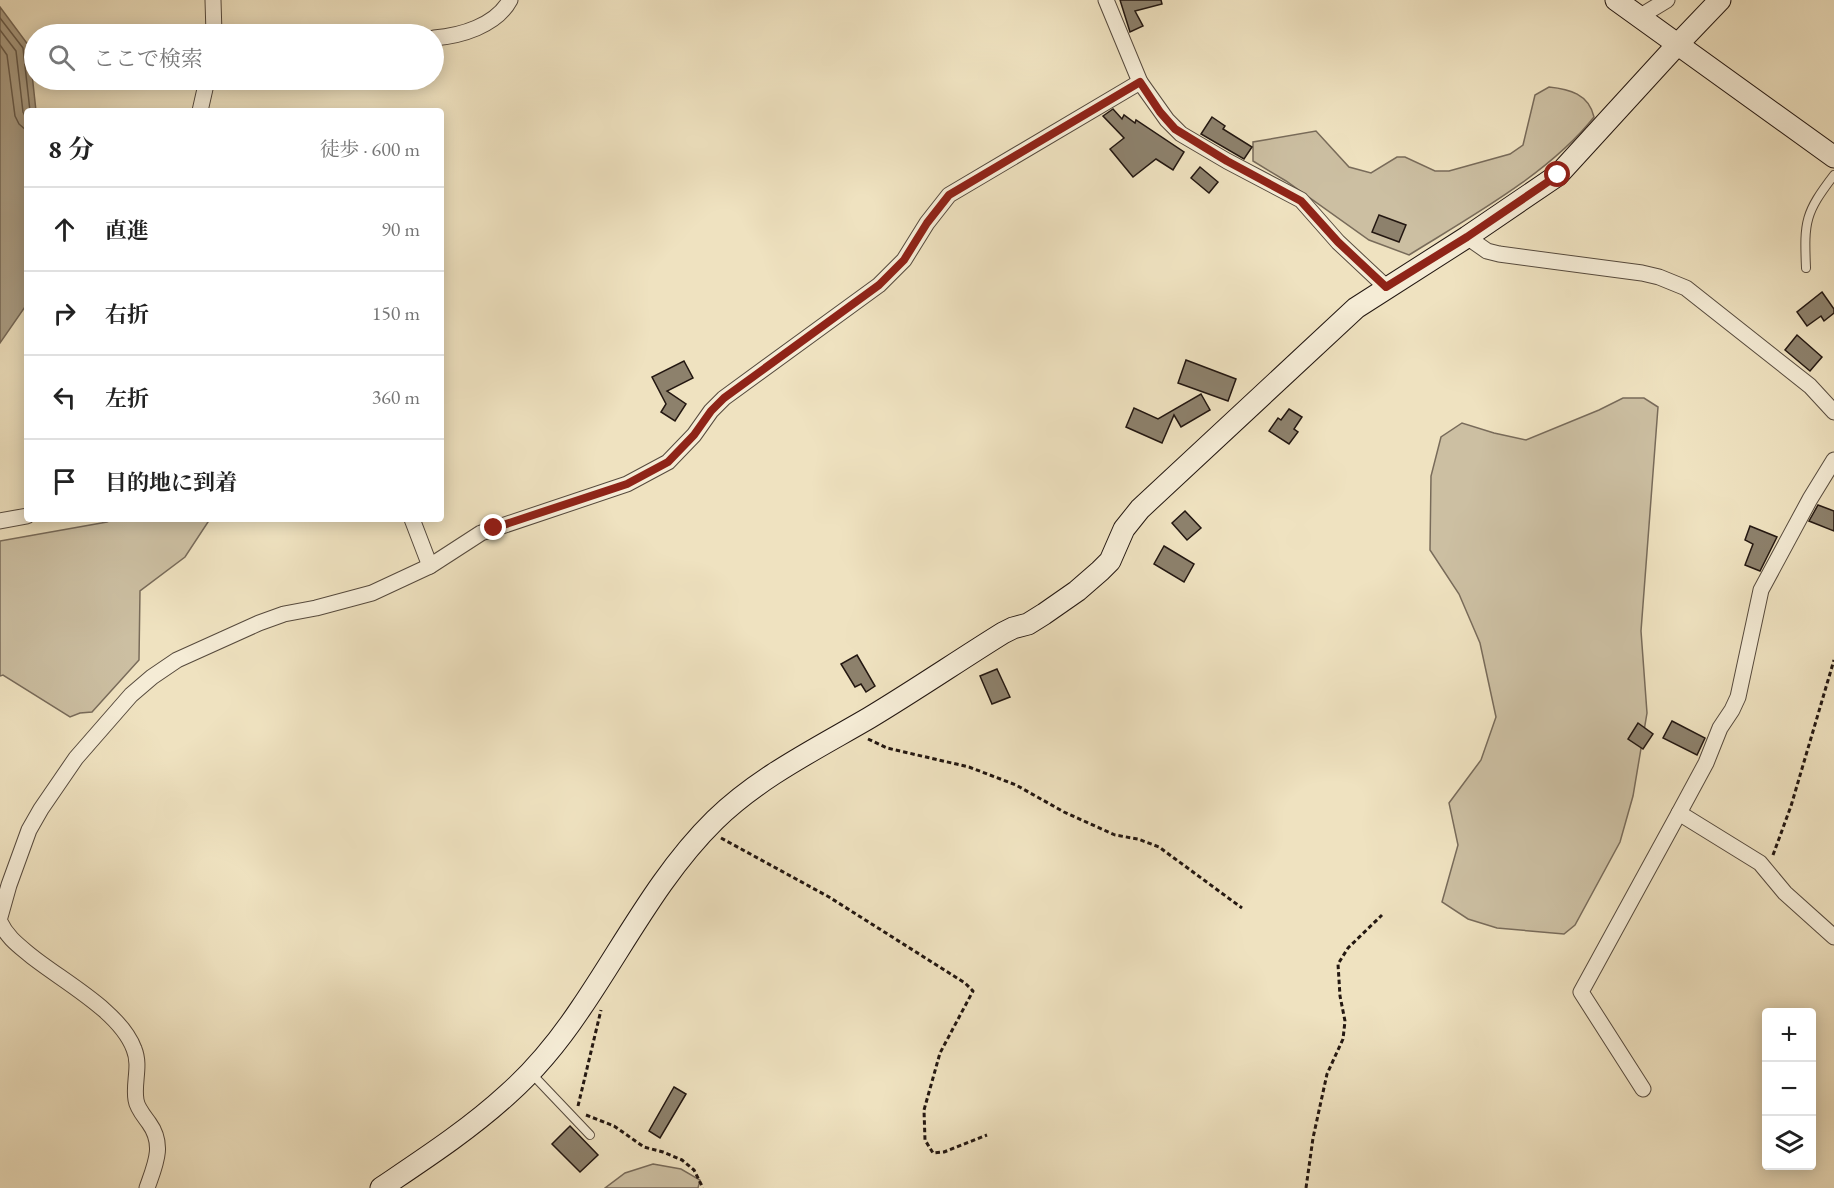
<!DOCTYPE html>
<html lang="ja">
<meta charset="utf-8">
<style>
:root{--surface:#fff;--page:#f2f2f2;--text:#222;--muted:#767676;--line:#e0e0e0}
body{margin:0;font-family:"EB Garamond","Noto Serif JP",serif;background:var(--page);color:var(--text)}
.controls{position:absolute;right:18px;bottom:18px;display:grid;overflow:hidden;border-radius:6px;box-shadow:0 3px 15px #0003}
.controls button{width:54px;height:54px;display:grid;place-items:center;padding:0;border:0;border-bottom:2px solid var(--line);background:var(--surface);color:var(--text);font:30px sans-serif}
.stop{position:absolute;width:18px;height:18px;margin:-14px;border:4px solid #8f2418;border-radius:50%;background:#fff}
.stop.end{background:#8f2418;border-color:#fff;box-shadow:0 2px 6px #0008}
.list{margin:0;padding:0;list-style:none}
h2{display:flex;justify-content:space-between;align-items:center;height:78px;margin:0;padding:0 24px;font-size:26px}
h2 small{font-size:20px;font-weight:400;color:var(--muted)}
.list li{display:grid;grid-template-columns:39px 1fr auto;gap:18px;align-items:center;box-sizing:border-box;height:84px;padding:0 24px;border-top:2px solid var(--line)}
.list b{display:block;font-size:22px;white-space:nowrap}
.list em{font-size:20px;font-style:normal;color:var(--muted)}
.icon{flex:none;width:33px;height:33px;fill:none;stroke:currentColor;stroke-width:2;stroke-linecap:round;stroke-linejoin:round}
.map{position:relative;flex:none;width:1834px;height:1188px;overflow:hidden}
.search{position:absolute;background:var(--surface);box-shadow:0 3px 15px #0003;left:24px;top:24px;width:420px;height:66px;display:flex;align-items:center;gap:15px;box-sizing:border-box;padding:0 21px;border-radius:33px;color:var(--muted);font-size:22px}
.panel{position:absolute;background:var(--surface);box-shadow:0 3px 15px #0003;left:24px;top:108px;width:420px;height:414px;border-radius:6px}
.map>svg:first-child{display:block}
.green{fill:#ccbfa2;stroke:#786b5a;stroke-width:1.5}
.water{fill:#aa9d84;stroke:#746756;stroke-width:1.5}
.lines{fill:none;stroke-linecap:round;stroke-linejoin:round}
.shore{stroke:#665a4a;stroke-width:1.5}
.building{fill:#8d816c;stroke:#231711;stroke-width:1.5}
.lane-casing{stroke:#564a3d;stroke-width:10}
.street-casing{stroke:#564a3d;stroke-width:17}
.secondary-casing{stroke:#231711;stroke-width:23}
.path{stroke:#231711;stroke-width:3;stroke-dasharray:4.5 3;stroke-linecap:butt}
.lane{stroke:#f5ecd6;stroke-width:8}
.street{stroke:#f5ecd6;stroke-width:15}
.secondary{stroke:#f5ecd6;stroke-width:21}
.route{stroke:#8f2418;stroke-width:8}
</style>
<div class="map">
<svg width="1834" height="1188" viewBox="0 0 1834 1188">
<rect width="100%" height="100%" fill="#efe2c0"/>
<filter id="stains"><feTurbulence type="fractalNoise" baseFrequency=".00333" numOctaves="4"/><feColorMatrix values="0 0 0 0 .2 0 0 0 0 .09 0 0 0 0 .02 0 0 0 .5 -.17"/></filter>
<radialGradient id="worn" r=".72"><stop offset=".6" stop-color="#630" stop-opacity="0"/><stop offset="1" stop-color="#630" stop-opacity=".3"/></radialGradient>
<!-- green -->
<g class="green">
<path d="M1549,87C1569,89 1589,94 1594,117C1550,173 1470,217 1409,255L1369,240L1286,181L1253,161V142L1316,131L1349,167L1371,173L1397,157H1405L1435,171H1449L1510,154L1523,145L1535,95Z"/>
<polygon points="1623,398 1644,398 1658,407 1641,631 1647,713 1633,796 1620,842 1575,925 1564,934 1497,928 1468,919 1442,902 1458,845 1449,803 1481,760 1496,717 1480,643 1459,594 1430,550 1431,476 1441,437 1462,423 1494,433 1526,440 1599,410"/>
<polygon points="113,519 210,519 185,557 140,591 139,660 92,712 80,713 70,717 3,675 0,676 0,541 107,522"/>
<polygon points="653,1164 681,1169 700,1180 698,1188 605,1188 625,1173"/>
</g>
<!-- water -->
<polygon class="water" points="0,7 29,46 36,111 27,111 27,304 0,343"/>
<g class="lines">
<!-- shore -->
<g class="shore">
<polyline points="0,18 23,48 30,111"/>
<polyline points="0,30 16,51 23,112 27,120"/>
<polyline points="0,45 7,55 15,116 19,124 27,131"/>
</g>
</g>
<!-- building -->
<g class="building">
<polygon points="1120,0 1161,0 1162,4 1135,11 1143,26 1130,32"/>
<polygon points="1113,109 1122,119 1124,115 1135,123 1136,120 1184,152 1173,170 1156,159 1133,177 1110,149 1124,138 1103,116"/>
<polygon points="1212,117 1225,126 1223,129 1252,147 1244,159 1201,134"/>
<polygon points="1200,167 1218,182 1209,193 1191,178"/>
<polygon points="1379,215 1406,225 1399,242 1372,232"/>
<polygon points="1822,292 1834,309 1834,313 1824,321 1821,316 1807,326 1797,312"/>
<polygon points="1797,335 1822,357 1810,371 1785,350"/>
<polygon points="1186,360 1236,379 1228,401 1178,383"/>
<polygon points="684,361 693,378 667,391 686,404 675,421 661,412 666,404 652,377"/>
<polygon points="1201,394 1210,410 1181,427 1174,415 1162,443 1126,427 1134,408 1158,419"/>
<polygon points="1289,409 1302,417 1294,429 1298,432 1289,444 1269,431 1278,418 1281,420"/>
<polygon points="1818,505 1834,511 1834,531 1809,521"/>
<polygon points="1185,511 1201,528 1187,540 1172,523"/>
<polygon points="1750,526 1777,537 1760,571 1745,565 1753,544 1745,540"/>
<polygon points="1164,546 1194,564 1184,582 1154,564"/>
<polygon points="857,655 875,686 866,692 861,684 855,687 841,664"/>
<polygon points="997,669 1010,697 992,704 980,676"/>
<polygon points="1672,721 1705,738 1697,755 1663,738"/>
<polygon points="1638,723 1653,734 1643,749 1628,739"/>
<polygon points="674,1087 686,1094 660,1138 649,1131"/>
<polygon points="570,1126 598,1155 580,1172 552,1144"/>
</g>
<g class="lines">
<!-- lane casing -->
<g class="lane-casing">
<g id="lane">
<path d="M1806,268C1804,221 1805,213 1834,175"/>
<polyline points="531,1073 590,1135"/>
</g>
</g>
<!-- street casing -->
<g class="street-casing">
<g id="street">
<polyline points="213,0 214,34"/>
<polyline points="1106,0 1140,82 1167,120 1181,134 1227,161 1301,200 1338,242 1386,287"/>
<polyline points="1639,17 1667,0"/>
<path d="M434,38C460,36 496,26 510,0"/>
<polyline points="200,111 207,80"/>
<polyline points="1467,237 1487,251 1499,254 1642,273 1659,277 1686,288 1810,386 1834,412"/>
<polyline points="1834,460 1810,499 1761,590 1738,697 1732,710 1720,728 1706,763 1679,813 1760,863 1785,893 1834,937"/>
<polyline points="412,519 430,566"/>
<polyline points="0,521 27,516"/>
<polyline points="0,917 9,885 29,830 41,809 76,758 131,695 152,677 177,660 259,623 284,614 316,608 372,593 430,566 481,533 627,484 668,462 694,435 711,411 724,398 879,285 904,260 927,223 949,195 1140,82"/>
<path d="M0,922C7,937 18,945 30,955C62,981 120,1011 134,1049C141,1066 133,1083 136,1100C137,1108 144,1116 149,1123C165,1145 155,1165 147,1188"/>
<polyline points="1643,1089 1581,992 1679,813"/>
</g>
</g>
<!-- secondary casing -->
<g class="secondary-casing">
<g id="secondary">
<polyline points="1616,0 1834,157"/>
<path d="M381,1188C424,1159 470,1129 508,1094C535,1070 561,1038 581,1008C624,945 660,874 715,820C759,777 816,749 869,718C914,691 958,661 1003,633L1013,628L1028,624L1044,614L1077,591L1100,571L1110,561L1124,529L1140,509L1356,308L1467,237L1558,175L1677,45L1720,0"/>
</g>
</g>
<!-- path -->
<g class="path">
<polyline points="868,739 887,748 969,767 1016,785 1064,812 1115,835 1138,839 1159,847 1242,908"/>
<polyline points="721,838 829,897 965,983 973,991 940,1053 924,1110 925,1140 933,1153 944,1152 987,1135"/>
<polyline points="1773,855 1791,806 1834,660"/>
<polyline points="578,1106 601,1010"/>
<polyline points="586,1115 614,1126 644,1147 663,1152 682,1160 694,1170 703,1188"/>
<polyline points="1306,1188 1313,1138 1327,1074 1343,1039 1345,1021 1340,996 1338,964 1348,948 1382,915"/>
</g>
<!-- lane -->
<use href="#lane" class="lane"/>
<!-- street -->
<use href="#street" class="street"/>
<!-- secondary -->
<use href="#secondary" class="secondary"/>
</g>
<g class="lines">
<!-- route -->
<polyline class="route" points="494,528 627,484 668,462 694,435 711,411 724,398 879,285 904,260 927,223 949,195 1140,82 1160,112 1175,129 1227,161 1301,201 1338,242 1386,287 1467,237 1558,175"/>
</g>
<rect width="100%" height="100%" filter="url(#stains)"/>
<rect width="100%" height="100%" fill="url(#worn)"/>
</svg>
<div class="controls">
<button>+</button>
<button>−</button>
<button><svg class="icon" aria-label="layers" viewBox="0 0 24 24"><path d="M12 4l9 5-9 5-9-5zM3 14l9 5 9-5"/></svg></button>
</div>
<div class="stop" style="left:1558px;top:175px"></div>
<div class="stop end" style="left:494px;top:528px"></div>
<div class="search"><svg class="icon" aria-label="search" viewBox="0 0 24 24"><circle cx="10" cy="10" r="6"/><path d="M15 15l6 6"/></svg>ここで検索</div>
<section class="panel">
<h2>8 分<small>徒歩 · 600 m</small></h2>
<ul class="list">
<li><svg class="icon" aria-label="ahead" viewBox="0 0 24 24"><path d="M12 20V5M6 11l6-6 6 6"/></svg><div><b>直進</b></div><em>90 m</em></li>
<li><svg class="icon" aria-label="right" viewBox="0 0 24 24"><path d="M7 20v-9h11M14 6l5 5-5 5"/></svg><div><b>右折</b></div><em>150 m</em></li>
<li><svg class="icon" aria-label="left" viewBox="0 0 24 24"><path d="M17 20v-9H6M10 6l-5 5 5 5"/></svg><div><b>左折</b></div><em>360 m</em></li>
<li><svg class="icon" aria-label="arrive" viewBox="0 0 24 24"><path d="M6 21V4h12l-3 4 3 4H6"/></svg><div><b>目的地に到着</b></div></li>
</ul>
</section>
</div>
